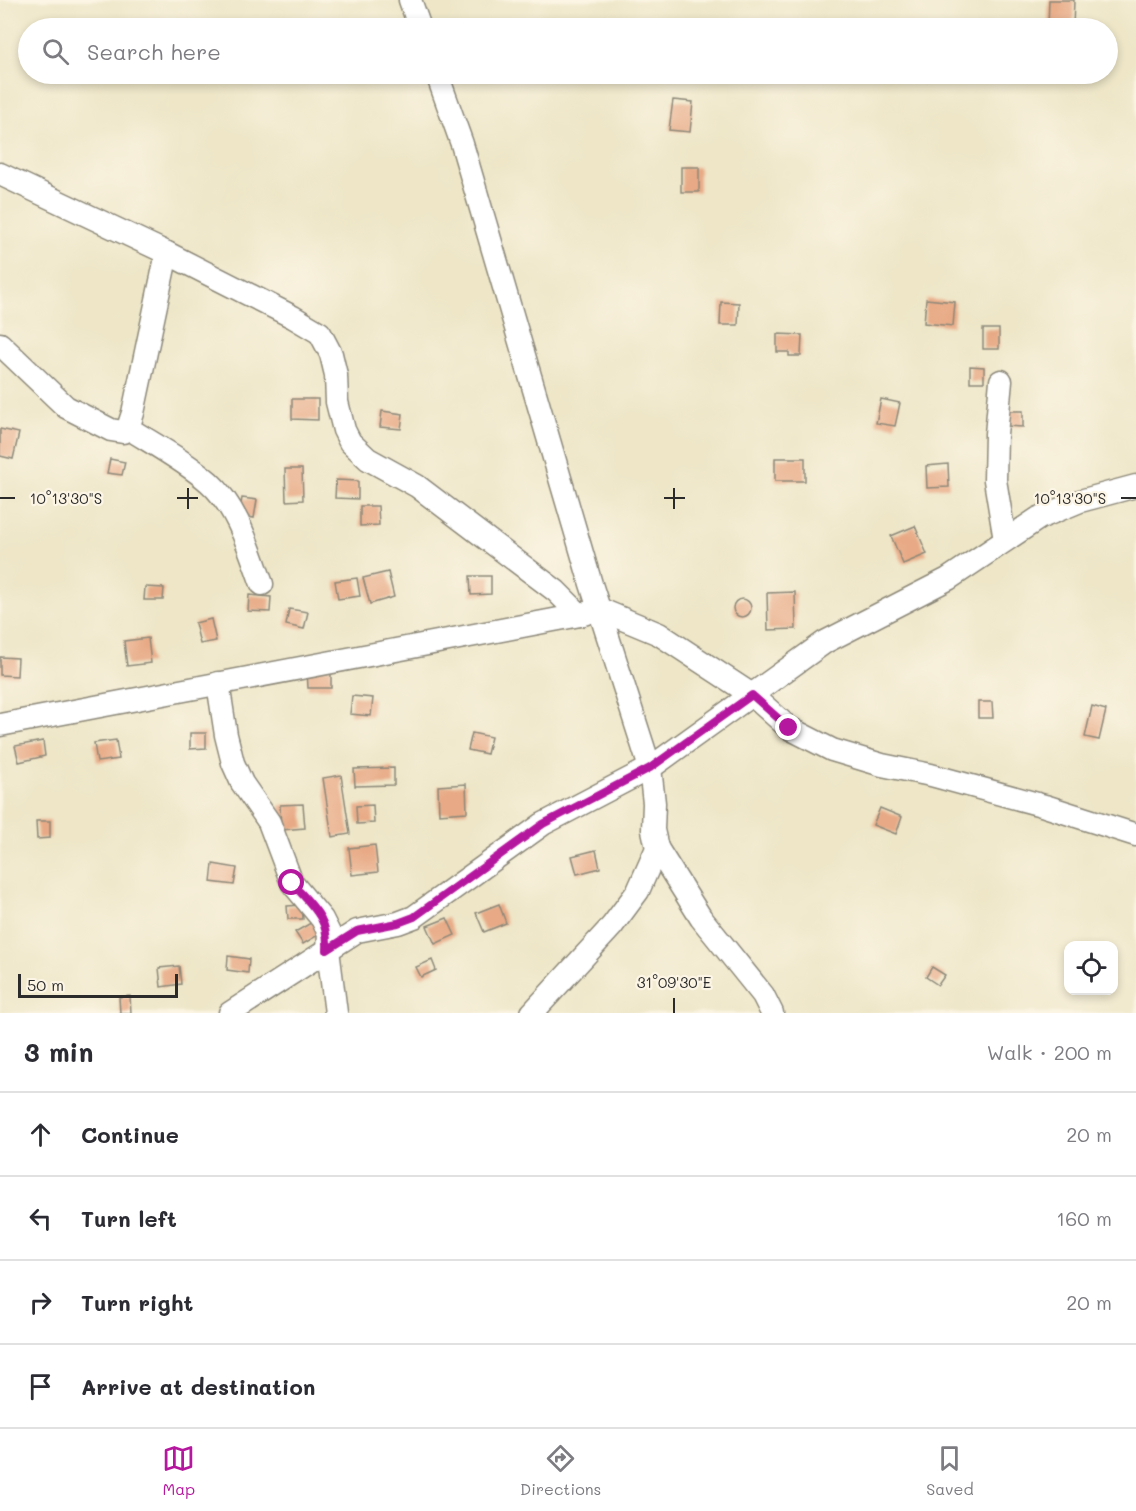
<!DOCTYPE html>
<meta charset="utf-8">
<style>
:root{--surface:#fff;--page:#f7f7f7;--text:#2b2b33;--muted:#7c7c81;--line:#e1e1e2;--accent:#b5179e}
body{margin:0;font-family:Mali,sans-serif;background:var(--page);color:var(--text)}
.controls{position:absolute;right:18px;bottom:18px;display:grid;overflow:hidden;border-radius:12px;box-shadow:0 3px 9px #0003}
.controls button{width:54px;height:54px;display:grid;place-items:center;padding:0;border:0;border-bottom:2px solid var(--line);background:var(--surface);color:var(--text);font:30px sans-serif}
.scale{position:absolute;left:18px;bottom:15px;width:160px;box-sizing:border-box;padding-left:6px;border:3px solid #2b2b2b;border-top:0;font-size:16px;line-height:21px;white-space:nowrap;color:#2b2b2b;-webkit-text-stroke:4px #fcf5e5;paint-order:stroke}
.stop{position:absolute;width:18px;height:18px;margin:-14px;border:4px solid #b5179e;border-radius:50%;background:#fff}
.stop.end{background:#b5179e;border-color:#fff;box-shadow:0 2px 6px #0008}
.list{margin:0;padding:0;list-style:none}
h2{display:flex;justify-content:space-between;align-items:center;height:78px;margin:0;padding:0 24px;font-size:26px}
h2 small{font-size:20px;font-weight:400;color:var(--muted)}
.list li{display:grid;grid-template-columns:39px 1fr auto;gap:18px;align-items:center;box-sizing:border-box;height:84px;padding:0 24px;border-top:2px solid var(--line)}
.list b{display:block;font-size:22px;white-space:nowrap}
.list em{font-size:20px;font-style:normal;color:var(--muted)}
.icon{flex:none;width:33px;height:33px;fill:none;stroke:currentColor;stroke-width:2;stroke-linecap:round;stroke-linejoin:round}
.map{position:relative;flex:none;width:1136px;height:1013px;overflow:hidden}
.search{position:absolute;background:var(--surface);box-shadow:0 3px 9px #0003;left:18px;right:18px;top:18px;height:66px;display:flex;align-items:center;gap:15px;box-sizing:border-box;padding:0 21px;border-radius:33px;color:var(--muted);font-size:22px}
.sheet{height:414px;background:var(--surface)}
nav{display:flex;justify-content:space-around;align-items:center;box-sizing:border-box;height:84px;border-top:2px solid var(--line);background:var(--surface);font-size:16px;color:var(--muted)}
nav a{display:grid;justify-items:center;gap:3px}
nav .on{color:var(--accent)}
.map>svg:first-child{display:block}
.building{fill:#e8aa86}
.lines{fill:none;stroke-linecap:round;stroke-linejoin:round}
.minor-casing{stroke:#8c8879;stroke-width:25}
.minor{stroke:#fff;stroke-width:22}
.route{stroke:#b5179e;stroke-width:8}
.ticks{fill:none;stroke:#2b2b2b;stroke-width:2}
.ticks-label{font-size:15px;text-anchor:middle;fill:#2b2b2b;stroke:#fcf5e5;stroke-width:4.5;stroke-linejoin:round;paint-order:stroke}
</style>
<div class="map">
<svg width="1136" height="1013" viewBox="0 0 1136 1013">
<rect width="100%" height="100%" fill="#fcf5e5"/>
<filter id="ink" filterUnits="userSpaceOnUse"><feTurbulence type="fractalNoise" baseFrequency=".0167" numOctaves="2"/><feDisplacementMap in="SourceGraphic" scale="12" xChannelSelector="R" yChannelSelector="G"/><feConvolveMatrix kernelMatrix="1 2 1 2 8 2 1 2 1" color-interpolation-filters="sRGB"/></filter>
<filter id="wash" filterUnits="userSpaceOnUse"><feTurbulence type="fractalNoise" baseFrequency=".008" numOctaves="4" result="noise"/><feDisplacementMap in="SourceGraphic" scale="24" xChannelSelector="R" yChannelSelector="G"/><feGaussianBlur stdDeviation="1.35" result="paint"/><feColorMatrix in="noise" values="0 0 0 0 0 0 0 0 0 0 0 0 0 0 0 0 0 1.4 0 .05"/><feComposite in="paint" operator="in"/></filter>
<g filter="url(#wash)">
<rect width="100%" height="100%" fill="#eee6c7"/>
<g id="blocks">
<!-- building -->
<g class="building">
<polygon points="1049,0 1074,0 1073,28 1048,28"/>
<polygon points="673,100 693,102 690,132 669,130"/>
<rect x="681" y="167" width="18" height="25"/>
<polygon points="926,299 955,302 953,326 924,323"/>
<polygon points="721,302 739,303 738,325 720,325"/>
<rect x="983" y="329" width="16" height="20"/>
<polygon points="777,334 802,335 801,356 789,356 789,352 777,352"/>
<polygon points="970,366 984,367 984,382 970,382"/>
<polygon points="292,399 318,399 318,420 292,419"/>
<polygon points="881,399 900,403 895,426 876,423"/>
<polygon points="382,411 403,414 401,429 380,427"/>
<polygon points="1006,411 1023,411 1023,427 1006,426"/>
<polygon points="0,429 19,433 13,459 0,456"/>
<rect x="775" y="458" width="30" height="23"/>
<polygon points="110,459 125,462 122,475 107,473"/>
<polygon points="948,464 949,487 927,488 926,466"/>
<polygon points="285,469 302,469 303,500 286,501"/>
<polygon points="336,480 358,481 358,499 335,498"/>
<polygon points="242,498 257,500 254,518 239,515"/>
<polygon points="360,506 378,506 379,525 360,526"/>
<polygon points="915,526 927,554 903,564 891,536"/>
<polygon points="388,572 394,597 370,604 363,578"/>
<polygon points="470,576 491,576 491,594 471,595"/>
<polygon points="357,578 360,596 338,599 335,581"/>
<polygon points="145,587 164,588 163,600 144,600"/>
<polygon points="795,592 796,629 768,630 767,593"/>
<polygon points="249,595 271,597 270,612 248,611"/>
<circle cx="742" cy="608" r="9"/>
<polygon points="289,609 308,612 304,629 286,625"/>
<polygon points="211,619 216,641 200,644 195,623"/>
<polygon points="148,638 151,663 127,666 124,641"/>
<polygon points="0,657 18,658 17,676 0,675"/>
<polygon points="331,668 331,688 308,688 307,669"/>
<polygon points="352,696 373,698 371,716 350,714"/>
<polygon points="978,702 992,702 993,718 978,718"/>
<polygon points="1092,706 1106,710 1099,740 1085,737"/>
<polygon points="190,733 206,733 206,748 190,749"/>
<polygon points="472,733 491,737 487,754 468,750"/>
<polygon points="116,740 119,759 97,762 94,743"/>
<polygon points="43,741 45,756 19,762 15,746"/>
<polygon points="394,768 394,785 355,786 354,769"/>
<polygon points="341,775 350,834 332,837 323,778"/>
<polygon points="466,784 467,812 439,814 438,786"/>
<polygon points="303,804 305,828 281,830 280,805"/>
<polygon points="373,805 374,823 357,824 356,806"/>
<polygon points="880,808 902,817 896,834 873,825"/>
<polygon points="36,821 50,821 50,838 37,839"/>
<polygon points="375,845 378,872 352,875 349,848"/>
<polygon points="596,850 600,868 577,874 572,856"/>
<polygon points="213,864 237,868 234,885 211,882"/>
<polygon points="499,904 506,923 484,932 476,913"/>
<polygon points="302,905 303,919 288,919 287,906"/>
<polygon points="447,918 455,935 435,944 427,926"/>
<polygon points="316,920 323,932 303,944 295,932"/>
<polygon points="228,956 249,959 248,973 227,970"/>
<polygon points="432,960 436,970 421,977 416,967"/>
<polygon points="179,966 181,984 161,987 159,968"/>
<polygon points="932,967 945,975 938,985 926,977"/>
<polygon points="130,996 131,1013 120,1013 119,997"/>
</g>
</g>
</g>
<g filter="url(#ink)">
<use href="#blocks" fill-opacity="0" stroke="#8c8879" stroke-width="1.5"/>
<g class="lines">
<!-- minor casing -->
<g class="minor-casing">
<g id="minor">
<polyline points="410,0 420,28"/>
<polyline points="437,74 462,144 591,584 650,768 654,803 653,830 657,848 638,891 612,926 532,1013"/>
<polyline points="0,174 167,253 293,317 320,333 331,354 336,375 337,402 344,430 350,442 368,459 417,486 479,533 556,591 580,615"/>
<polyline points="0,344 66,407 111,430 123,432 128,428 133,413 167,253"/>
<polyline points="1001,381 996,434 995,480 1005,540"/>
<path d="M128,428C155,445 185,461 209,482C238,508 249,549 262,584"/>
<polyline points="218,683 226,735 233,763 242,783 269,822 292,883 322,919 329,933 328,950 336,1013"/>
<polyline points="0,725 580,615 599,609 659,634 752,695 789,728 832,750 882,765 931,775 1045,806 1136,835"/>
<polyline points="657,848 701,918 763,995 772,1013"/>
<polyline points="230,1013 357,931 398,923 414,917 543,824 650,768 825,642 948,579 1039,518 1080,501 1136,486"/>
</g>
</g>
<!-- minor -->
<use href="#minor" class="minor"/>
</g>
</g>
<g class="lines" filter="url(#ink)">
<!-- route -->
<path class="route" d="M292,883C312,906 329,918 327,950L357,931L398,923L414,917L543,824L650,768L752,695L789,728"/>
</g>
<!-- ticks -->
<path class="ticks" d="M188,488V509M674,488V509M0,498H15M177,498H198M664,498H685M1121,498H1136M674,998V1013"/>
<g class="ticks-label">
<text x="66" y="504">10°13'30"S</text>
<text x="1070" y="504">10°13'30"S</text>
<text x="674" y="988">31°09'30"E</text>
</g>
</svg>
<div class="controls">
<button><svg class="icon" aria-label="locate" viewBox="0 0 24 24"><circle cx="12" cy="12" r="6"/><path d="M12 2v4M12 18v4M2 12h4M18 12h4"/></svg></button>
</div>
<div class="scale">50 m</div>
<div class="stop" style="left:292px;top:883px"></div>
<div class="stop end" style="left:789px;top:728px"></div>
<div class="search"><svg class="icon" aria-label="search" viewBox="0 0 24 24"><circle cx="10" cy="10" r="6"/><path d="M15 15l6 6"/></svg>Search here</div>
</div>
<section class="sheet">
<h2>3 min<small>Walk · 200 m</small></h2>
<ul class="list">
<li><svg class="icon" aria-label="ahead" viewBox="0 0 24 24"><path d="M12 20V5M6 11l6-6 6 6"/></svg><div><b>Continue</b></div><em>20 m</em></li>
<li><svg class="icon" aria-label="left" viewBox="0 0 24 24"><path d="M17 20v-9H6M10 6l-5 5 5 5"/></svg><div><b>Turn left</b></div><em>160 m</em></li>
<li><svg class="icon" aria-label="right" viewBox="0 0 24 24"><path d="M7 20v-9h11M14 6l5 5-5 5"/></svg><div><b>Turn right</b></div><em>20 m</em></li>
<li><svg class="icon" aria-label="arrive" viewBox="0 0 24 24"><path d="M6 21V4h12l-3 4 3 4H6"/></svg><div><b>Arrive at destination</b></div></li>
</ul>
</section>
<nav>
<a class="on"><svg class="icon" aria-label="map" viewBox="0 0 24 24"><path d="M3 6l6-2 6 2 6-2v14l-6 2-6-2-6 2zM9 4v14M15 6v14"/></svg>Map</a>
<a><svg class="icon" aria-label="directions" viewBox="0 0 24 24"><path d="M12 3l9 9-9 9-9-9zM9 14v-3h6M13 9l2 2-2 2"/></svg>Directions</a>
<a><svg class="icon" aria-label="saved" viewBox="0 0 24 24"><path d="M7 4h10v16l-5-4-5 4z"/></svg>Saved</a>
</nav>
